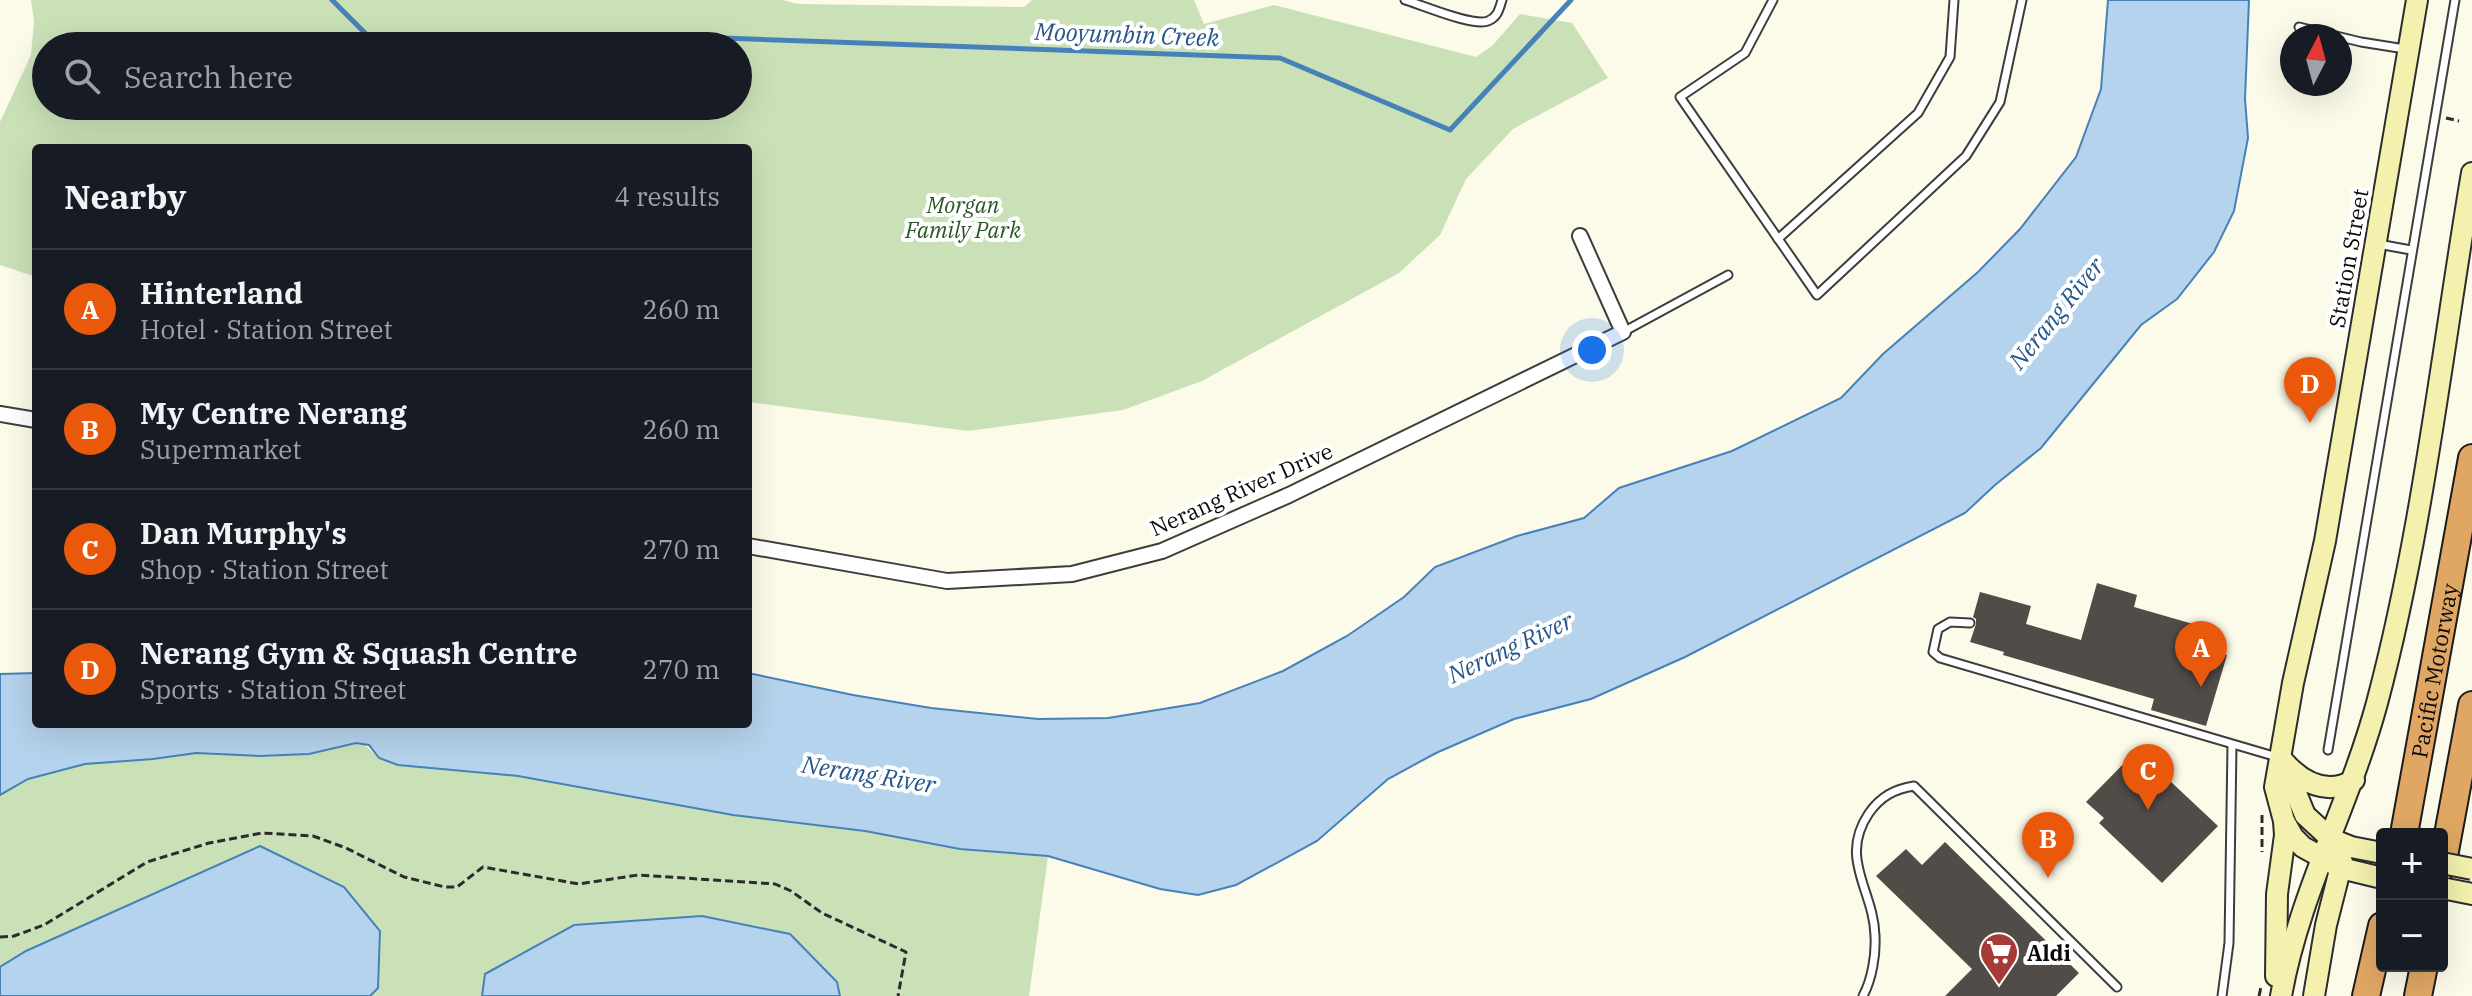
<!DOCTYPE html>
<meta charset="utf-8">
<style>
:root{--surface:#171b24;--page:#20242c;--text:#f1f3f6;--muted:#9ea1a6;--line:#363941;--accent:#ea580c}
body{margin:0;font-family:"IBM Plex Serif",serif;background:var(--page);color:var(--text)}
.controls{position:absolute;right:24px;bottom:24px;display:grid;overflow:hidden;border-radius:8px;box-shadow:0 8px 32px #0002}
.controls button{width:72px;height:72px;display:grid;place-items:center;padding:0;border:0;border-bottom:2px solid var(--line);background:var(--surface);color:var(--text);font:40px sans-serif}
.compass{position:absolute;left:2280px;top:24px;width:72px;height:72px;border-radius:50%;background:var(--surface);box-shadow:0 8px 32px #0002;rotate:6deg}
.you{position:absolute;left:1592px;top:350px;width:28px;height:28px;margin:-20px;border:6px solid #fff;border-radius:50%;background:#1a73e8;box-shadow:0 0 0 12px #1a73e833}
.badge{display:grid;place-items:center;width:52px;height:52px;border-radius:50%;background:var(--accent);color:#fff;font-size:26px;font-weight:700}
.pin{position:absolute;translate:-50% -66px;filter:drop-shadow(0 2px 4px #0008)}
.pin::after{content:'';position:absolute;top:42px;width:28px;height:24px;background:inherit;clip-path:polygon(0 0,100% 0,50% 100%)}
.list{margin:0;padding:0;list-style:none}
h2{display:flex;justify-content:space-between;align-items:center;height:104px;margin:0;padding:0 32px;font-size:34px}
h2 small{font-size:26px;font-weight:400;color:var(--muted)}
.list li{display:grid;grid-template-columns:52px 1fr auto;gap:24px;align-items:center;box-sizing:border-box;height:120px;padding:0 32px;border-top:2px solid var(--line)}
.list b{display:block;font-size:30px;white-space:nowrap}
.list p{margin:0;font-size:26px;white-space:nowrap;color:var(--muted)}
.list em{font-size:26px;font-style:normal;color:var(--muted)}
.icon{flex:none;width:44px;height:44px;fill:none;stroke:currentColor;stroke-width:2;stroke-linecap:round;stroke-linejoin:round}
.map{position:relative;flex:none;width:2472px;height:996px;overflow:hidden}
.search{position:absolute;background:var(--surface);box-shadow:0 8px 32px #0002;left:32px;top:32px;width:720px;height:88px;display:flex;align-items:center;gap:20px;box-sizing:border-box;padding:0 28px;border-radius:44px;color:var(--muted);font-size:30px}
.panel{position:absolute;background:var(--surface);box-shadow:0 8px 32px #0002;left:32px;top:144px;width:720px;height:584px;border-radius:8px}
.map>svg:first-child{display:block}
.green{fill:#cae1b8;fill-rule:evenodd}
.water{fill:#b5d3ec;stroke:#4682b9;stroke-width:2}
.lines{fill:none;stroke-linecap:round;stroke-linejoin:round}
.stream{stroke:#4682b9;stroke-width:5}
.building{fill:#514c48}
.service-casing{stroke:#3d3d3d;stroke-width:11}
.minor-casing{stroke:#3d3d3d;stroke-width:18}
.secondary-casing{stroke:#2c2c2c;stroke-width:24}
.motorway-casing{stroke:#1b1b1b;stroke-width:30}
.path{stroke:#2c2c2c;stroke-width:3;stroke-dasharray:8 4;stroke-linecap:butt}
.service{stroke:#fff;stroke-width:7}
.minor{stroke:#fff;stroke-width:14}
.secondary{stroke:#f3f1ad;stroke-width:20}
.motorway{stroke:#e0a764;stroke-width:26}
.secondary-bridge-casing{stroke:#2c2c2c;stroke-width:24;stroke-linecap:butt}
.secondary-bridge{stroke:#f3f1ad;stroke-width:20}
.labels{text-anchor:middle;dominant-baseline:central;stroke-width:8;stroke-linejoin:round;paint-order:stroke}
.park-label{font-size:22px;font-style:italic;fill:#2a5724;stroke:#fff}
.street-label{font-size:22px;fill:#0a0a0a;stroke:#fff}
.poi-label{font-size:22px;font-weight:bold;fill:#0a0a0a;stroke:#fff;text-anchor:start}
.water-label{font-size:24px;font-style:italic;fill:#265589;stroke:#fff}
</style>
<div class="map">
<svg width="2472" height="996" viewBox="0 0 2472 996">
<rect width="100%" height="100%" fill="#fcfae9"/>
<!-- green -->
<g class="green">
<path d="M31,0H782L798,4L1024,7L1032,0H1194L1204,24L1274,5L1476,57L1492,46L1520,14L1572,23L1608,78L1513,129L1466,179L1440,235L1399,273L1202,381L1123,410L968,431L748,402V148H36V277L0,265V122L31,55L34,21ZM46,46H738V106H46Z"/>
<polygon points="356,743 363,744 379,758 398,765 518,776 733,815 865,831 960,849 1048,856 1029,996 0,996 0,795 28,779 85,764 153,759 196,753 259,756 309,754"/>
</g>
<!-- water -->
<g class="water">
<polygon points="2108,0 2249,0 2245,99 2248,138 2234,211 2214,252 2177,299 2141,325 2041,448 1995,485 1965,513 1685,657 1591,699 1514,719 1436,753 1388,779 1317,841 1236,885 1198,895 1160,889 1048,856 960,849 865,831 733,815 518,776 398,765 379,758 369,745 356,743 309,754 259,756 196,753 153,759 85,764 28,779 0,795 0,674 36,673 36,724 748,724 748,673 853,695 931,708 1038,719 1108,718 1200,703 1283,671 1347,636 1404,597 1435,567 1517,536 1584,518 1619,488 1732,451 1841,398 1883,354 1978,272 2020,229 2076,157 2101,89"/>
<polygon points="260,846 344,887 380,931 378,988 370,996 0,996 0,967 26,951"/>
<polygon points="702,916 790,934 837,982 840,996 482,996 485,974 574,925"/>
</g>
<g class="lines">
<!-- stream -->
<g class="stream">
<polyline points="332,0 378,46"/>
<polyline points="613,46 640,35 1280,58 1450,130 1571,0"/>
<polyline points="438,106 448,116 471,106"/>
</g>
</g>
<!-- building -->
<g class="building">
<polygon points="2097,583 2137,595 2134,607 2207,628 2205,636 2214,639 2211,650 2227,655 2206,726 2151,710 2154,699 2003,655 2004,652 1970,642 1976,624 1976,619 1973,617 1980,592 2031,606 2026,624 2081,640"/>
<polygon points="2137,750 2218,826 2162,883 2099,823 2104,818 2086,802"/>
<polygon points="1945,842 2079,973 2056,996 1945,996 1972,969 1876,876 1906,849 1922,865"/>
</g>
<g class="lines">
<!-- service casing -->
<g class="service-casing">
<g id="service">
<path d="M1405,0C1422,5 1473,27 1488,21C1498,17 1499,9 1502,0"/>
<polyline points="1773,0 1745,53 1680,97 1817,295 1966,156 2000,102 2022,0"/>
<polyline points="2299,27 2361,42 2405,49"/>
<polyline points="1778,239 1918,113 1950,57 1954,0"/>
<polyline points="2378,244 2411,250"/>
<polyline points="1623,332 1728,275"/>
<polyline points="1970,623 1950,622 1938,629 1933,652 1940,658 2277,757"/>
<polyline points="2328,750 2455,0"/>
<path d="M1863,996C1872,979 1876,955 1875,936C1874,890 1838,859 1869,813C1881,796 1895,789 1914,786L2117,987"/>
<polyline points="2222,996 2229,943 2232,745"/>
</g>
</g>
<!-- minor casing -->
<g class="minor-casing">
<g id="minor">
<polyline points="0,414 36,420"/>
<polyline points="748,546 947,581 1072,574 1162,551 1289,495 1623,332 1580,236"/>
</g>
</g>
<!-- secondary casing -->
<g class="secondary-casing">
<g id="secondary">
<polyline points="2282,759 2305,815 2331,839 2342,862 2326,925 2314,996"/>
<path d="M2284,762C2303,783 2327,796 2354,780"/>
<polyline points="2331,839 2351,847 2382,853"/>
<polyline points="2382,878 2341,868 2303,847 2293,837 2284,821 2275,787 2293,683 2325,541 2417,0"/>
<polyline points="2442,888 2472,894"/>
<polyline points="2276,976 2277,894 2285,835 2284,821"/>
<path d="M2281,996C2299,894 2350,803 2377,703C2423,530 2442,350 2472,173"/>
</g>
</g>
<!-- motorway casing -->
<g class="motorway-casing">
<g id="motorway">
<path id="s1" d="M2404,834L2472,458"/>
<polyline points="2442,867 2472,705"/>
<polyline points="2366,996 2382,926"/>
<polyline points="2418,996 2424,966"/>
</g>
</g>
<!-- path -->
<g class="path">
<polyline points="2446,118 2459,121"/>
<polyline points="2262,815 2262,852"/>
<polyline points="0,937 14,936 44,925 147,862 209,843 262,833 313,836 346,848 404,877 445,887 457,887 483,867 579,884 638,875 775,884 791,891 822,913 906,952 898,996"/>
<polyline points="2259,996 2261,987"/>
</g>
<!-- service -->
<use href="#service" class="service"/>
<!-- minor -->
<use href="#minor" class="minor"/>
<!-- secondary -->
<use href="#secondary" class="secondary"/>
<!-- motorway -->
<use href="#motorway" class="motorway"/>
<!-- secondary-bridge casing -->
<g class="secondary-bridge-casing">
<polyline id="secondary-bridge" points="2442,863 2472,869"/>
</g>
<!-- secondary-bridge -->
<use href="#secondary-bridge" class="secondary-bridge"/>
</g>
<!-- icons -->
<defs>
<g id="supermarket-pin" transform="scale(2)"><path d="M0 17L-7.5 6A9.5 9.5 0 1 1 7.5 6Z" fill="#a53a36" stroke="#fff"/><path d="M-6-5.5h2.5l.6 2H6L4.5 2H-2.5L-4.4-4H-6ZM-1.5 3.2a1.3 1.3 0 1 0 .1 0ZM3 3.2a1.3 1.3 0 1 0 .1 0Z" fill="#fff"/></g>
</defs>
<g fill-rule="evenodd">
<use href="#supermarket-pin" x="1999" y="952"/>
</g>
<g class="labels">
<!-- park labels -->
<g class="park-label">
<text x="963" y="204">Morgan<tspan x="963" dy="25">Family Park</tspan></text>
</g>
<!-- street labels -->
<g class="street-label">
<text transform="translate(2348 258) rotate(-80)">Station Street</text>
<text transform="translate(1241 489) rotate(-24)">Nerang River Drive</text>
<text stroke="none"><textPath href="#s1" startOffset="166">Pacific Motorway</textPath></text>
</g>
<!-- poi labels -->
<g class="poi-label">
<text x="2027" y="952">Aldi</text>
</g>
<!-- water labels -->
<g class="water-label">
<text transform="translate(1127 34) rotate(2)">Mooyumbin Creek</text>
<text transform="translate(2056 313) rotate(-51)">Nerang River</text>
<text transform="translate(1510 647) rotate(-25)">Nerang River</text>
<text transform="translate(869 774) rotate(9)">Nerang River</text>
</g>
</g>
</svg>
<div class="controls">
<button>+</button>
<button>−</button>
</div>
<svg class="compass" viewBox="-18 -18 36 36"><path d="M0-13l5 13h-10z" fill="#e53935"/><path d="M0 13l5-13h-10z" fill="#9ea1a6"/></svg>
<div class="you"></div>
<div class="pin badge" style="left:2201px;top:687px">A</div>
<div class="pin badge" style="left:2048px;top:878px">B</div>
<div class="pin badge" style="left:2148px;top:810px">C</div>
<div class="pin badge" style="left:2310px;top:423px">D</div>
<div class="search"><svg class="icon" aria-label="search" viewBox="0 0 24 24"><circle cx="10" cy="10" r="6"/><path d="M15 15l6 6"/></svg>Search here</div>
<section class="panel">
<h2>Nearby<small>4 results</small></h2>
<ul class="list">
<li><span class="badge">A</span><div><b>Hinterland</b><p>Hotel · Station Street</p></div><em>260 m</em></li>
<li><span class="badge">B</span><div><b>My Centre Nerang</b><p>Supermarket</p></div><em>260 m</em></li>
<li><span class="badge">C</span><div><b>Dan Murphy's</b><p>Shop · Station Street</p></div><em>270 m</em></li>
<li><span class="badge">D</span><div><b>Nerang Gym &amp; Squash Centre</b><p>Sports · Station Street</p></div><em>270 m</em></li>
</ul>
</section>
</div>
